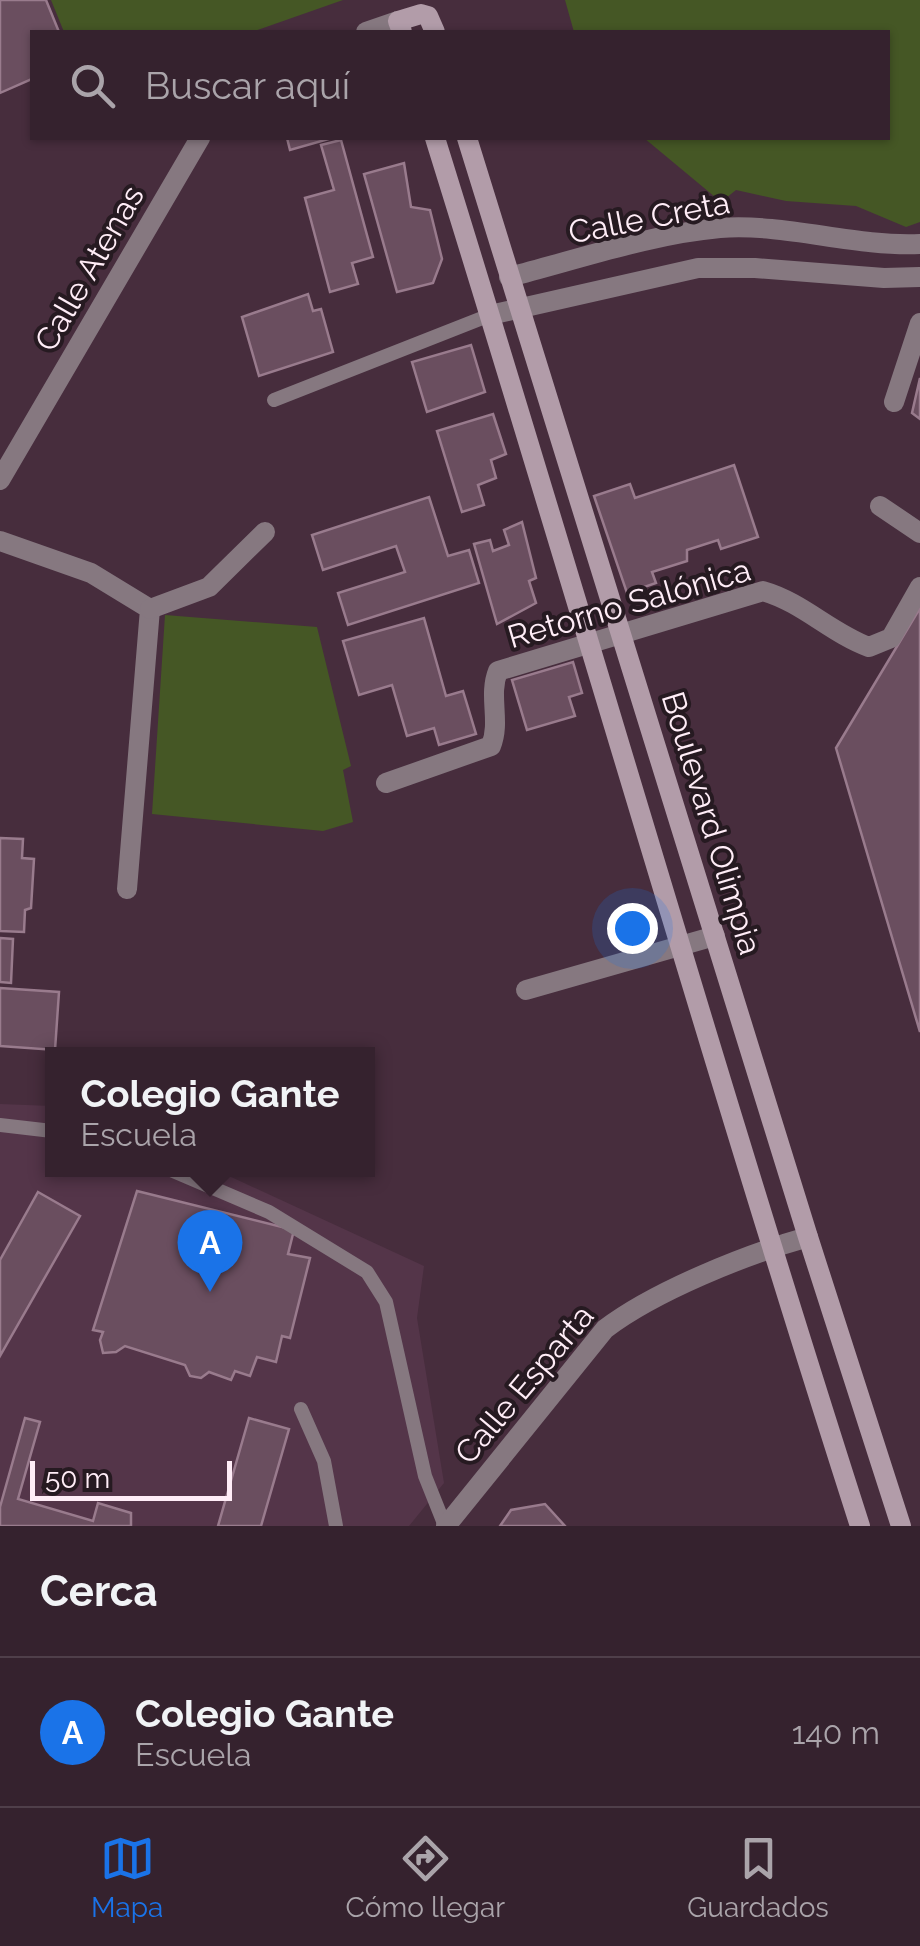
<!DOCTYPE html>
<html lang="es">
<meta charset="utf-8">
<style>
:root{--surface:#35222e;--page:#402f3a;--text:#f1f3f6;--muted:#aaa4aa;--line:#4f3f4a;--accent:#1a73e8}
body{margin:0;font-family:Raleway,sans-serif;background:var(--page);color:var(--text)}
.scale{position:absolute;left:30px;bottom:25px;width:202px;box-sizing:border-box;padding-left:10px;border:5px solid #ffedf7;border-top:0;font-size:28px;line-height:35px;white-space:nowrap;color:#ffedf7;-webkit-text-stroke:8px #261a21;paint-order:stroke}
.you{position:absolute;left:632px;top:928px;width:35px;height:35px;margin:-25px;border:8px solid #fff;border-radius:50%;background:#1a73e8;box-shadow:0 0 0 15px #1a73e833}
.badge{display:grid;place-items:center;width:65px;height:65px;border-radius:50%;background:var(--accent);color:#fff;font-size:32px;font-weight:700}
.pin{position:absolute;translate:-50% -82px;filter:drop-shadow(0 2px 5px #0008)}
.pin::after{content:'';position:absolute;top:52px;width:35px;height:30px;background:inherit;clip-path:polygon(0 0,100% 0,50% 100%)}
.popup{position:absolute;left:45px;top:1047px;width:330px;height:130px;box-sizing:border-box;display:grid;place-content:center;border-radius:0px;background:var(--surface);filter:drop-shadow(0 2px 8px #0005);font-size:32px;white-space:nowrap;color:var(--muted)}
.popup b{font-size:38px;color:var(--text)}
.popup::after{content:'';position:absolute;left:50%;top:100%;margin-left:-20px;border:20px solid transparent;border-top-color:var(--surface)}
.list{margin:0;padding:0;list-style:none}
h2{display:flex;justify-content:space-between;align-items:center;height:130px;margin:0;padding:0 40px;font-size:42px}
h2 small{font-size:32px;font-weight:400;color:var(--muted)}
.list li{display:grid;grid-template-columns:65px 1fr auto;gap:30px;align-items:center;box-sizing:border-box;height:150px;padding:0 40px;border-top:2px solid var(--line)}
.list b{display:block;font-size:38px;white-space:nowrap}
.list p{margin:0;font-size:32px;white-space:nowrap;color:var(--muted)}
.list em{font-size:32px;font-style:normal;color:var(--muted)}
.icon{flex:none;width:55px;height:55px;fill:none;stroke:currentColor;stroke-width:2;stroke-linecap:round;stroke-linejoin:round}
.map{position:relative;flex:none;width:920px;height:1526px;overflow:hidden}
.search{position:absolute;background:var(--surface);box-shadow:0 2px 8px #0004;left:30px;right:30px;top:30px;height:110px;display:flex;align-items:center;gap:25px;box-sizing:border-box;padding:0 35px;border-radius:0px;color:var(--muted);font-size:38px}
.sheet{height:280px;background:var(--surface)}
nav{display:flex;justify-content:space-around;align-items:center;box-sizing:border-box;height:140px;border-top:2px solid var(--line);background:var(--surface);font-size:28px;color:var(--muted)}
nav a{display:grid;justify-items:center;gap:5px}
nav .on{color:var(--accent)}
.map>svg:first-child{display:block}
.built{fill:#543549}
.green{fill:#455725}
.building{fill:#6a4e5f;stroke:#997b8d;stroke-width:2.5}
.lines{fill:none;stroke-linecap:round;stroke-linejoin:round}
.lane{stroke:#867880;stroke-width:14}
.street{stroke:#867880;stroke-width:20}
.secondary{stroke:#b29ca9;stroke-width:20}
.labels{text-anchor:middle;dominant-baseline:central;stroke-width:8;stroke-linejoin:round;paint-order:stroke}
.street-label{font-size:32px;fill:#ffedf7;stroke:#261a21}
</style>
<div class="map">
<svg width="920" height="1526" viewBox="0 0 920 1526">
<rect width="100%" height="100%" fill="#472d3d"/>
<!-- built -->
<polygon class="built" points="0,1104 52,1106 52,1170 216,1170 424,1266 417,1318 444,1483 409,1526 0,1526"/>
<!-- green -->
<g class="green">
<polygon points="51,0 343,0 252,32 64,32"/>
<polygon points="565,0 920,0 920,222 906,227 856,206 786,201 736,190 721,202 644,138 888,138 888,32 574,32"/>
<polygon points="165,615 317,627 351,766 343,770 353,822 323,831 152,814"/>
</g>
<!-- building -->
<g class="building">
<polygon points="0,0 46,0 59,32 32,32 32,79 0,93"/>
<polygon points="287,138 332,138 290,150"/>
<polygon points="341,140 373,257 352,263 358,284 330,292 305,198 334,190 321,145"/>
<polygon points="404,163 411,207 430,210 442,259 433,283 397,292 364,174"/>
<polygon points="308,294 313,311 321,309 333,352 259,376 242,317"/>
<polygon points="471,345 485,392 427,412 412,362"/>
<polygon points="920,378 920,419 912,413"/>
<polygon points="493,414 506,454 491,460 496,478 478,485 484,505 462,512 437,431"/>
<polygon points="734,465 758,537 721,549 718,540 687,550 687,561 652,572 656,583 627,593 594,496 630,484 635,498"/>
<polygon points="429,497 448,556 469,550 479,583 348,625 338,593 405,572 396,546 323,570 312,535"/>
<polygon points="522,522 536,578 529,581 536,603 497,624 474,544 490,540 493,551 509,545 504,530"/>
<polygon points="920,608 920,1032 836,748"/>
<polygon points="424,618 446,696 463,691 476,734 439,745 434,728 407,736 392,685 359,695 343,641"/>
<polygon points="573,662 582,693 569,697 575,716 527,730 512,680"/>
<polygon points="0,838 23,839 22,858 34,859 31,908 25,910 24,932 0,931"/>
<polygon points="0,938 13,939 11,983 0,982"/>
<polygon points="0,988 59,992 55,1050 0,1046"/>
<polygon points="137,1191 294,1230 288,1254 310,1258 290,1338 282,1336 276,1362 257,1357 250,1376 235,1371 231,1380 209,1372 201,1378 190,1376 185,1365 125,1346 116,1352 103,1353 100,1340 103,1332 93,1330"/>
<polygon points="38,1192 80,1216 0,1356 0,1260"/>
<polygon points="25,1418 40,1422 18,1499 93,1521 98,1503 131,1513 131,1526 0,1526 0,1507"/>
<polygon points="249,1418 289,1429 261,1526 218,1526"/>
<polygon points="545,1504 565,1526 500,1526 511,1510"/>
</g>
<g class="lines">
<!-- lane -->
<g class="lane">
<polyline points="274,400 490,315"/>
<polyline points="0,1125 52,1131"/>
<polyline points="171,1170 269,1212 367,1272 386,1302 425,1476 445,1526"/>
<polyline points="301,1409 324,1461 336,1526"/>
</g>
<!-- street -->
<g class="street">
<polyline points="366,32 398,21"/>
<path d="M509,277C576,260 651,234 720,228C786,223 853,247 920,244"/>
<polyline points="490,315 698,268 755,268 884,278 920,277"/>
<polyline points="894,402 920,323"/>
<polyline points="0,480 200,138"/>
<polyline points="880,506 920,533"/>
<polyline points="0,541 91,573 150,609 127,889"/>
<polyline points="150,609 209,587 265,532"/>
<path d="M386,783L491,746C501,721 488,696 498,671L763,591C802,602 831,633 869,647L891,638L920,587"/>
<polyline points="526,990 715,936"/>
<path d="M446,1526L605,1329C655,1291 747,1254 808,1237"/>
</g>
<!-- secondary -->
<g class="secondary">
<polyline points="402,32 398,21 421,14 428,16 435,32"/>
<path d="M435,138C579,600 712,1065 860,1526"/>
<polyline points="467,138 808,1237 901,1526"/>
</g>
</g>
<g class="labels">
<!-- street labels -->
<g class="street-label">
<text transform="translate(649 217) rotate(-11)">Calle Creta</text>
<text transform="translate(89 268) rotate(-60)">Calle Atenas</text>
<text transform="translate(629 603) rotate(-16)">Retorno Salónica</text>
<text transform="translate(712 823) rotate(73)">Boulevard Olimpia</text>
<text transform="translate(524 1384) rotate(-50)">Calle Esparta</text>
</g>
</g>
</svg>
<div class="scale">50 m</div>
<div class="you"></div>
<div class="pin badge" style="left:210px;top:1292px">A</div>
<div class="popup"><b>Colegio Gante</b>Escuela</div>
<div class="search"><svg class="icon" aria-label="search" viewBox="0 0 24 24"><circle cx="10" cy="10" r="6"/><path d="M15 15l6 6"/></svg>Buscar aquí</div>
</div>
<section class="sheet">
<h2>Cerca<small></small></h2>
<ul class="list">
<li><span class="badge">A</span><div><b>Colegio Gante</b><p>Escuela</p></div><em>140 m</em></li>
</ul>
</section>
<nav>
<a class="on"><svg class="icon" aria-label="map" viewBox="0 0 24 24"><path d="M3 6l6-2 6 2 6-2v14l-6 2-6-2-6 2zM9 4v14M15 6v14"/></svg>Mapa</a>
<a><svg class="icon" aria-label="directions" viewBox="0 0 24 24"><path d="M12 3l9 9-9 9-9-9zM9 14v-3h6M13 9l2 2-2 2"/></svg>Cómo llegar</a>
<a><svg class="icon" aria-label="saved" viewBox="0 0 24 24"><path d="M7 4h10v16l-5-4-5 4z"/></svg>Guardados</a>
</nav>
